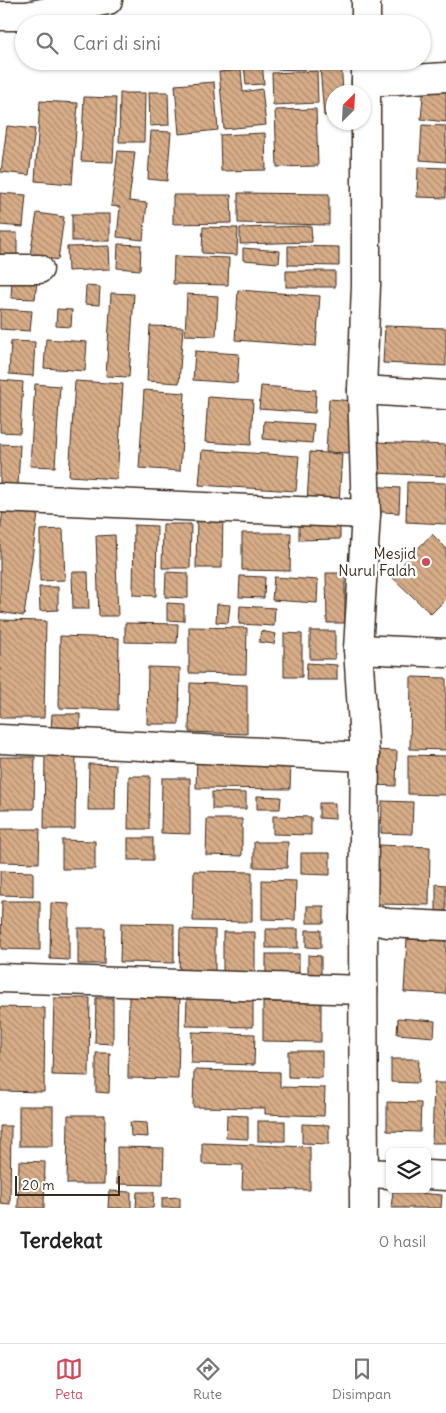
<!DOCTYPE html>
<html lang="id">
<style>
:root{--surface:#fff;--page:#f2f2f2;--text:#222;--muted:#767676;--line:#e0e0e0;--accent:#d1495b}
body{margin:0;font-family:Delius,sans-serif;background:var(--page);color:var(--text)}
.controls{position:absolute;right:15px;bottom:15px;display:grid;overflow:hidden;border-radius:8px;box-shadow:0 1px 4px #0004}
.controls button{width:45px;height:45px;display:grid;place-items:center;padding:0;border:0;border-bottom:1px solid var(--line);background:var(--surface);color:var(--text);font:25px sans-serif}
.compass{position:absolute;left:326px;top:85px;width:45px;height:45px;border-radius:50%;background:var(--surface);box-shadow:0 1px 4px #0004;rotate:24deg}
.scale{position:absolute;left:15px;bottom:12px;width:105px;box-sizing:border-box;padding-left:5px;border:2px solid #3b2a1e;border-top:0;font-size:14px;line-height:18px;white-space:nowrap;color:#3b2a1e;-webkit-text-stroke:4px #fff;paint-order:stroke}
.list{margin:0;padding:0;list-style:none}
h2{display:flex;justify-content:space-between;align-items:center;height:65px;margin:0;padding:0 20px;font-size:21px}
h2 small{font-size:16px;font-weight:400;color:var(--muted)}
.icon{flex:none;width:28px;height:28px;fill:none;stroke:currentColor;stroke-width:2;stroke-linecap:round;stroke-linejoin:round}
.map{position:relative;flex:none;width:446px;height:1208px;overflow:hidden}
.search{position:absolute;background:var(--surface);box-shadow:0 1px 4px #0004;left:15px;right:15px;top:15px;height:55px;display:flex;align-items:center;gap:12px;box-sizing:border-box;padding:0 18px;border-radius:28px;color:var(--muted);font-size:19px}
.sheet{height:135px;background:var(--surface)}
nav{display:flex;justify-content:space-around;align-items:center;box-sizing:border-box;height:70px;border-top:1px solid var(--line);background:var(--surface);font-size:14px;color:var(--muted)}
nav a{display:grid;justify-items:center;gap:2px}
nav .on{color:var(--accent)}
.map>svg:first-child{display:block}
.building{fill:url(#building-back-hatch);stroke:#3b2a1e}
.lines{fill:none;stroke-linecap:round;stroke-linejoin:round}
.minor-casing{stroke:#3b2a1e;stroke-width:31}
.minor{stroke:#fff;stroke-width:28}
.poi-dot{fill:#d1495b;stroke:#fff;stroke-width:2}
.labels{text-anchor:middle;dominant-baseline:central;stroke-width:5;stroke-linejoin:round;paint-order:stroke}
.poi-label{font-size:15px;fill:#3b2a1e;stroke:#fff;text-anchor:end}
</style>
<div class="map">
<svg width="446" height="1208" viewBox="0 0 446 1208">
<defs>
<pattern id="building-back-hatch" width="6" height="6" patternUnits="userSpaceOnUse" patternTransform="scale(1.25)"><rect width="6" height="6" fill="#d7ad88"/><path d="M-1 5l2 2M0 0l6 6M5-1l2 2" fill="none" stroke="#b08d6f"/></pattern>
</defs>
<rect width="100%" height="100%" fill="#fff"/>
<filter id="ink" filterUnits="userSpaceOnUse"><feTurbulence type="fractalNoise" baseFrequency=".02" numOctaves="2"/><feDisplacementMap in="SourceGraphic" scale="10" xChannelSelector="R" yChannelSelector="G"/><feConvolveMatrix kernelMatrix="1 2 1 2 8 2 1 2 1" color-interpolation-filters="sRGB"/></filter>
<g filter="url(#ink)">
<!-- building -->
<g class="building">
<polygon points="268,61 305,61 305,70 268,69"/>
<polygon points="309,61 341,61 343,92 334,92 334,115 324,116 320,67 310,68"/>
<polygon points="262,62 264,84 246,85 244,64"/>
<polygon points="241,70 243,92 262,89 266,125 224,129 219,72"/>
<polygon points="317,71 318,103 273,105 272,73"/>
<polygon points="214,82 218,130 179,134 175,85"/>
<polygon points="424,85 446,87 446,122 421,119"/>
<polygon points="149,92 168,92 169,125 150,126"/>
<polygon points="120,93 145,93 144,142 119,142"/>
<polygon points="84,97 116,98 113,162 81,161"/>
<polygon points="40,101 78,103 72,184 35,181"/>
<polygon points="316,109 318,166 277,167 275,110"/>
<polygon points="422,125 446,126 446,162 420,160"/>
<polygon points="7,126 35,129 29,175 1,172"/>
<polygon points="151,131 171,132 167,181 148,179"/>
<polygon points="265,133 266,170 221,171 220,135"/>
<polygon points="118,151 135,152 129,201 147,203 143,240 117,237 120,207 111,206"/>
<polygon points="418,167 446,168 446,198 417,197"/>
<polygon points="0,193 26,195 23,227 0,225"/>
<polygon points="238,193 329,194 329,225 238,223"/>
<polygon points="173,195 231,195 232,223 173,224"/>
<polygon points="37,213 64,217 58,260 30,255"/>
<rect x="72" y="214" width="38" height="27"/>
<polygon points="311,226 312,242 240,244 240,228"/>
<polygon points="203,227 238,228 237,255 202,253"/>
<rect x="0" y="233" width="17" height="22"/>
<polygon points="118,244 141,245 140,270 117,268"/>
<polygon points="109,246 110,269 68,271 67,247"/>
<polygon points="288,246 339,247 339,266 288,265"/>
<polygon points="243,248 280,251 279,263 243,260"/>
<polygon points="174,256 229,258 228,285 173,284"/>
<rect x="286" y="271" width="49" height="16"/>
<polygon points="12,280 37,281 35,299 11,298"/>
<polygon points="86,286 100,287 99,305 85,304"/>
<polygon points="238,290 320,296 316,346 235,340"/>
<polygon points="111,293 134,294 129,377 106,376"/>
<polygon points="187,294 218,296 216,336 185,335"/>
<polygon points="0,309 32,311 30,331 0,329"/>
<polygon points="57,309 72,310 71,327 56,326"/>
<polygon points="150,326 183,327 179,383 147,381"/>
<polygon points="385,326 446,328 446,366 383,363"/>
<polygon points="46,339 87,342 85,371 44,368"/>
<polygon points="11,341 35,342 33,376 9,374"/>
<polygon points="195,351 239,354 237,383 193,380"/>
<polygon points="0,380 23,382 20,433 0,432"/>
<polygon points="75,381 123,384 117,479 69,476"/>
<polygon points="35,384 60,386 55,467 30,466"/>
<polygon points="261,386 316,390 315,413 259,409"/>
<polygon points="144,390 185,393 180,471 139,468"/>
<polygon points="208,397 253,400 251,445 205,442"/>
<polygon points="329,399 353,401 350,453 326,452"/>
<polygon points="264,421 314,424 312,443 263,439"/>
<polygon points="374,442 446,445 446,476 373,473"/>
<polygon points="0,444 20,445 18,486 0,485"/>
<polygon points="202,450 299,456 296,491 199,485"/>
<polygon points="310,452 342,454 339,504 307,502"/>
<polygon points="407,482 446,483 446,524 406,522"/>
<polygon points="368,486 400,488 399,513 367,511"/>
<polygon points="3,509 38,514 24,616 0,612 0,534"/>
<polygon points="197,513 223,513 222,568 196,568"/>
<polygon points="299,520 340,520 340,539 299,540"/>
<polygon points="163,524 191,524 190,568 162,568"/>
<polygon points="134,525 157,526 156,596 133,595"/>
<polygon points="63,529 65,580 40,581 40,530"/>
<polygon points="242,533 291,533 290,571 242,570"/>
<polygon points="432,534 446,548 446,599 431,614 391,576"/>
<polygon points="115,535 118,616 99,616 96,536"/>
<polygon points="72,572 88,572 89,609 73,609"/>
<polygon points="166,572 188,573 188,598 165,597"/>
<polygon points="326,573 345,573 345,623 327,623"/>
<polygon points="240,576 265,577 264,598 239,597"/>
<polygon points="274,577 318,580 317,603 272,600"/>
<polygon points="39,587 58,587 58,610 40,611"/>
<polygon points="167,603 184,604 184,621 167,620"/>
<polygon points="217,604 230,605 228,623 216,622"/>
<polygon points="240,606 275,608 274,626 239,624"/>
<polygon points="0,620 46,621 44,718 0,718"/>
<polygon points="125,623 178,624 177,643 125,642"/>
<polygon points="189,627 247,628 246,674 189,673"/>
<polygon points="261,631 276,634 274,644 259,642"/>
<rect x="310" y="631" width="25" height="28"/>
<polygon points="284,633 302,634 302,677 284,677"/>
<polygon points="60,636 119,638 118,710 59,708"/>
<polygon points="307,663 337,665 337,680 306,680"/>
<polygon points="148,667 180,668 179,724 147,724"/>
<polygon points="411,677 446,678 446,750 410,749"/>
<polygon points="190,683 247,685 247,734 189,732"/>
<polygon points="52,714 80,714 80,731 51,730"/>
<polygon points="373,750 397,751 396,786 373,785"/>
<polygon points="45,754 76,754 75,829 44,829"/>
<polygon points="408,755 446,756 446,795 408,794"/>
<polygon points="0,757 35,757 34,809 0,809"/>
<polygon points="197,757 291,759 290,789 196,788"/>
<polygon points="89,764 116,765 115,810 88,810"/>
<polygon points="129,776 150,776 149,829 128,829"/>
<polygon points="162,778 190,778 190,834 161,833"/>
<polygon points="212,792 246,793 246,809 212,809"/>
<polygon points="257,796 281,797 280,809 257,809"/>
<polygon points="382,801 413,802 412,834 381,833"/>
<polygon points="319,803 335,803 335,819 319,818"/>
<polygon points="273,816 311,817 311,835 273,834"/>
<polygon points="207,819 242,819 242,856 206,855"/>
<polygon points="0,829 40,829 39,863 0,862"/>
<rect x="128" y="838" width="25" height="22"/>
<polygon points="62,840 95,841 95,869 62,869"/>
<polygon points="254,842 288,842 287,868 254,867"/>
<polygon points="378,845 430,847 429,905 377,904"/>
<polygon points="301,853 330,853 330,875 301,874"/>
<polygon points="0,871 33,872 33,896 0,895"/>
<polygon points="194,871 252,872 252,922 193,921"/>
<polygon points="262,880 296,881 295,920 262,919"/>
<polygon points="436,884 446,885 446,911 436,911"/>
<polygon points="2,901 40,901 40,950 1,949"/>
<polygon points="51,903 69,904 69,960 50,959"/>
<rect x="307" y="906" width="17" height="17"/>
<polygon points="121,923 174,924 174,963 120,962"/>
<polygon points="78,928 105,928 104,964 78,964"/>
<polygon points="180,929 215,930 215,977 179,976"/>
<rect x="266" y="929" width="32" height="19"/>
<polygon points="306,930 321,930 321,948 306,947"/>
<polygon points="223,932 255,932 255,979 223,978"/>
<polygon points="407,939 446,941 446,994 404,992"/>
<rect x="266" y="954" width="33" height="30"/>
<polygon points="308,955 321,956 321,982 308,982"/>
<polygon points="129,994 180,995 178,1079 128,1078"/>
<polygon points="54,998 90,998 89,1076 52,1075"/>
<polygon points="96,998 113,998 113,1044 95,1043"/>
<polygon points="187,998 253,999 253,1027 186,1026"/>
<polygon points="263,1002 321,1002 321,1042 263,1041"/>
<polygon points="0,1007 45,1008 44,1092 0,1091"/>
<polygon points="398,1018 435,1021 434,1037 397,1034"/>
<polygon points="192,1032 255,1034 254,1065 191,1063"/>
<polygon points="288,1051 322,1051 322,1078 288,1077"/>
<polygon points="96,1053 110,1053 109,1093 96,1092"/>
<polygon points="391,1059 419,1059 418,1083 391,1082"/>
<polygon points="194,1070 280,1072 280,1087 325,1088 324,1116 265,1114 265,1108 193,1107"/>
<polygon points="434,1083 446,1083 446,1143 432,1143"/>
<polygon points="387,1102 421,1103 420,1132 387,1131"/>
<rect x="19" y="1106" width="34" height="40"/>
<polygon points="68,1115 105,1115 104,1184 67,1184"/>
<polygon points="227,1115 248,1116 248,1139 226,1138"/>
<rect x="258" y="1121" width="27" height="20"/>
<polygon points="130,1122 147,1123 148,1137 131,1136"/>
<polygon points="302,1124 329,1125 329,1144 302,1143"/>
<polygon points="0,1126 11,1126 10,1204 0,1203"/>
<polygon points="202,1143 310,1147 310,1190 242,1189 243,1165 202,1164"/>
<polygon points="117,1147 164,1148 163,1185 117,1184"/>
<polygon points="19,1161 45,1162 44,1208 18,1208"/>
<polygon points="109,1191 131,1192 131,1208 108,1208"/>
<polygon points="393,1191 442,1195 441,1208 391,1208"/>
<polygon points="137,1192 154,1192 153,1208 136,1208"/>
<polygon points="180,1197 180,1208 162,1208 162,1198"/>
</g>
<g class="lines">
<!-- minor casing -->
<g class="minor-casing">
<g id="minor">
<polyline points="366,0 366,24"/>
<polyline points="0,16 27,16 108,0"/>
<polyline points="366,82 446,77"/>
<polyline points="0,269 39,269"/>
<polyline points="362,390 446,395"/>
<polyline points="0,498 366,514"/>
<polyline points="358,649 446,653"/>
<polyline points="0,739 365,757"/>
<polyline points="363,918 388,923 446,926"/>
<polyline points="0,978 363,990"/>
<polyline points="363,1173 390,1174"/>
<polyline points="427,1175 446,1176"/>
<polyline points="364,1208 363,918 365,757 358,649 366,514 362,390 366,285 366,61"/>
</g>
</g>
<!-- minor -->
<use href="#minor" class="minor"/>
</g>
</g>
<!-- markers -->
<circle class="poi-dot" cx="426" cy="562" r="5"/>
<g class="labels">
<!-- poi labels -->
<g class="poi-label">
<text x="416" y="553">Mesjid<tspan x="416" dy="17">Nurul Falah</tspan></text>
</g>
</g>
</svg>
<div class="controls">
<button><svg class="icon" aria-label="layers" viewBox="0 0 24 24"><path d="M12 4l9 5-9 5-9-5zM3 14l9 5 9-5"/></svg></button>
</div>
<svg class="compass" viewBox="-18 -18 36 36"><path d="M0-13l5 13h-10z" fill="#e53935"/><path d="M0 13l5-13h-10z" fill="#767676"/></svg>
<div class="scale">20 m</div>
<div class="search"><svg class="icon" aria-label="search" viewBox="0 0 24 24"><circle cx="10" cy="10" r="6"/><path d="M15 15l6 6"/></svg>Cari di sini</div>
</div>
<section class="sheet">
<h2>Terdekat<small>0 hasil</small></h2>
<ul class="list">
</ul>
</section>
<nav>
<a class="on"><svg class="icon" aria-label="map" viewBox="0 0 24 24"><path d="M3 6l6-2 6 2 6-2v14l-6 2-6-2-6 2zM9 4v14M15 6v14"/></svg>Peta</a>
<a><svg class="icon" aria-label="directions" viewBox="0 0 24 24"><path d="M12 3l9 9-9 9-9-9zM9 14v-3h6M13 9l2 2-2 2"/></svg>Rute</a>
<a><svg class="icon" aria-label="saved" viewBox="0 0 24 24"><path d="M7 4h10v16l-5-4-5 4z"/></svg>Disimpan</a>
</nav>
